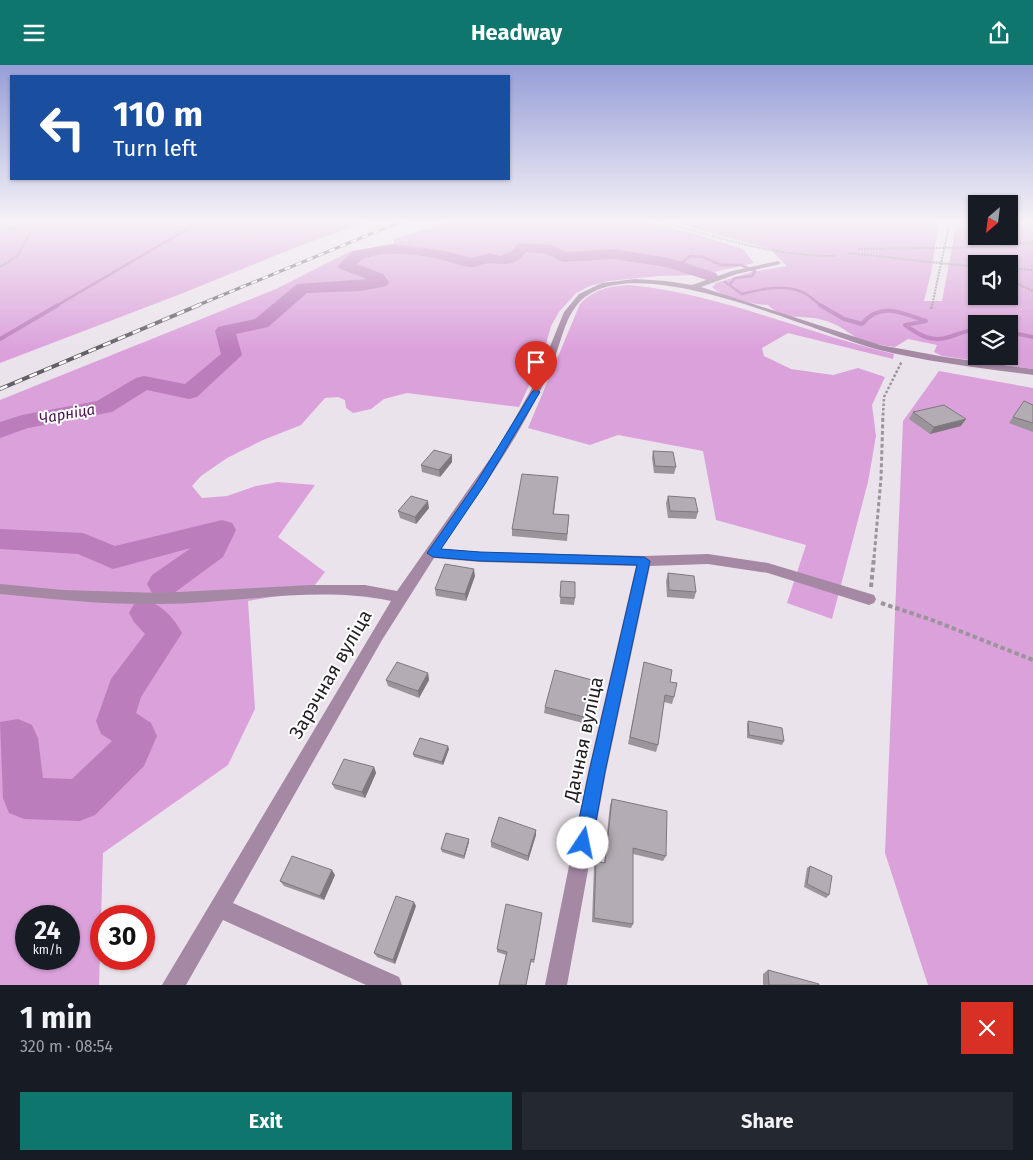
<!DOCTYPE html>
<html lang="en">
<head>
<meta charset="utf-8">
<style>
	:root { --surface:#171b24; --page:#242831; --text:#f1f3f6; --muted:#9ea1a6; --accent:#0f766e }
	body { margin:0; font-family:"Fira Sans",sans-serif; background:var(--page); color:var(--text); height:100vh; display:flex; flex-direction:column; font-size:19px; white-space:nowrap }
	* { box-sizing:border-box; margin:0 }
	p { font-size:16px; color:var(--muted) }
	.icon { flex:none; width:28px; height:28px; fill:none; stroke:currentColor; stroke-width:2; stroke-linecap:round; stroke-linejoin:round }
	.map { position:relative; height:920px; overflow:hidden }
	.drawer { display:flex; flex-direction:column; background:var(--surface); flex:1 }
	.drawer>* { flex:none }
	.banner { position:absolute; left:10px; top:10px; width:500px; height:105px; border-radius:0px; box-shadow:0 1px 4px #0004; background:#1a4fa0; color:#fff; overflow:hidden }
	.needle { width:32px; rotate:208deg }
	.fabs { position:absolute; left:968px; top:130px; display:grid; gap:10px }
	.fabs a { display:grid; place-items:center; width:50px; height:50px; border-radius:0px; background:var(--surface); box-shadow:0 1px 4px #0004; font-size:25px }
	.speed { position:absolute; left:15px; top:840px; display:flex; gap:10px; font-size:25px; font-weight:700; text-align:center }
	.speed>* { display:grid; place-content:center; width:65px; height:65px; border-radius:50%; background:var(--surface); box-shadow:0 1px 4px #0004; line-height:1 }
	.speed small { font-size:12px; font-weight:400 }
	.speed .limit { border:8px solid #d22; background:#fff; color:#111 }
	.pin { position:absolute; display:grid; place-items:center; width:42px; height:42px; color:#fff; margin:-51px -21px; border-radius:50% 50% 50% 0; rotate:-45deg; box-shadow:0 0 5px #0007 }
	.pin .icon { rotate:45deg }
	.me { position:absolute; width:55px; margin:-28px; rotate:11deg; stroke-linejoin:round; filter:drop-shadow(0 0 4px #0008) }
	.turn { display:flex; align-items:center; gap:18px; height:105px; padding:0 20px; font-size:22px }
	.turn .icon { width:65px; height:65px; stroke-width:2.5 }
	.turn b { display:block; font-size:35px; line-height:42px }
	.round { display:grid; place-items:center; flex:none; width:52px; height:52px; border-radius:0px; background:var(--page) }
	.headline { display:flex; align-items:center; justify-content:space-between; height:85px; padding:0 20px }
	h1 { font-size:30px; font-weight:700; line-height:38px }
	.button { display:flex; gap:10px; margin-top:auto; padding:10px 20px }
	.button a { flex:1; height:58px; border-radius:0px; background:var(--accent); color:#fff; font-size:20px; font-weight:700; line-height:58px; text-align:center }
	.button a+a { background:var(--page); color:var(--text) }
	header { display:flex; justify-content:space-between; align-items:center; height:65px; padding:0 20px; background:var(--accent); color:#fff; font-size:22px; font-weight:700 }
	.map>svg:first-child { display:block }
	.green { fill:#dba1db; fill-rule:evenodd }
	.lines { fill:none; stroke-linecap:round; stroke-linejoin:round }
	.stream-far1 { stroke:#bc7dbd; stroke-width:2.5 }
	.stream { stroke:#bc7dbd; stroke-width:4 }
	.river { fill:#bc7dbd; fill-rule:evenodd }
	.path-far3 { stroke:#9b959b; stroke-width:2; stroke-dasharray:2 1; stroke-linecap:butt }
	.path-far2 { stroke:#9b959b; stroke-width:2.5; stroke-dasharray:2.5 2; stroke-linecap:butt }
	.path-far1 { stroke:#9b959b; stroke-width:3; stroke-dasharray:4 2.5; stroke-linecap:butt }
	.path { stroke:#9b959b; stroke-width:4; stroke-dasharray:4.5 3; stroke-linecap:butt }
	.minor { fill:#a488a4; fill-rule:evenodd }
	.rail-far1-casing { stroke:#645f64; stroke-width:3 }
	.rail-casing { stroke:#645f64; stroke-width:4 }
	.rail-far1 { stroke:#fff; stroke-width:2; stroke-dasharray:6; stroke-linecap:butt }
	.rail { stroke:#fff; stroke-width:2.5; stroke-dasharray:8; stroke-linecap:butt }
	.wall { fill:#9b949b }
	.shaded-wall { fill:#7e787e }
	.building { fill:#b4acb4; stroke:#7e787e }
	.route { fill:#1a73e8; stroke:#114b97 }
	.labels { text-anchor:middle; stroke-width:4; stroke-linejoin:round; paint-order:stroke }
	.far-water-label { font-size:15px; font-style:italic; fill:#470d4a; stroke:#fff }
	.near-street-label { font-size:19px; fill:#201d20; stroke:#fff }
</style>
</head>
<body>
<header><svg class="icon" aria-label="menu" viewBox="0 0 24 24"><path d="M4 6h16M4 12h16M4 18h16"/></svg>Headway<svg class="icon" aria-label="share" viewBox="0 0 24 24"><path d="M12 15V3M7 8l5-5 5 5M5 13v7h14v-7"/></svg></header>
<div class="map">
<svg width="1033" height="920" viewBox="0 0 1033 920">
	<rect width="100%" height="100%" fill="#ebe3eb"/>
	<path class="green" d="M0 156H369L299 181 178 230 0 298Z
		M452 156H640L696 169 743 184 754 198 701 210 659 211 609 216 590 221 576 228 559 247 551 261 543 290 519 342 407 328 384 334 371 344 353 348 346 343 345 335 338 332 325 333 301 360 263 375 227 393 201 411 192 421 202 433 227 431 256 421 278 417 315 420 278 472 325 507 311 525 248 536 255 644 228 700 103 788 99 920H0V335L276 224 351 186 394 179V174ZM26 851H69V894H26Z
		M668 156H939L931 208 924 236H942L957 156H976V171H1009V156H1033V304L942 291 934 287 937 280 908 274 895 282C883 280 867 279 857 273 844 265 838 259 823 255 802 249 785 257 768 240 755 240 721 232 712 222L716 218 752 207 787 201 770 184ZM976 199H1009V231H976ZM976 259H1009V291H976Z
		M630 220C721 229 805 268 894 289L893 294 788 268 762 283 764 291 791 304 833 310 858 303 885 312 872 340 876 371 868 417 832 554 787 538 806 480 716 455 703 386 618 370 590 380 528 363 580 239C595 224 609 221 630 220Z
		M939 306 1033 323V920H928L885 788 903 356Z"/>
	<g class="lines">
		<path class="stream-far1" d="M669 198 683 197 690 191 703 192 721 200H741L755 206 752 211 735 213 730 219
			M725 217 742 229C761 224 787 218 806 229 811 232 816 237 822 241
			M56 241 201 156"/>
		<path class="stream" d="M820 240 844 254 862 259C880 236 903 248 926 256L905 260C919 270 932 278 949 272 959 269 966 265 976 265
			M1009 267 1033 272
			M0 274 58 240"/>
		<path class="river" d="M522 178 551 180 566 187 613 184 669 193 716 208 718 211 716 214 710 216 666 202 613 194 563 197 547 189 526 187C517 200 506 200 492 198 484 197 477 203 469 202 462 201 454 198 447 196 424 190 373 182 357 199L383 209 389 217 387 221 360 226 307 228 268 262 236 269 242 290 197 332 189 334 147 325 112 347 28 363 0 373V357L22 350 97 336 136 313 144 311 185 319 221 289 215 266 218 262 255 254 297 219 368 214 340 204 338 201 353 186 393 179 446 186 471 193 490 188 500 191 512 186 517 179Z
			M222 455 232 458 236 465 223 492 174 528 163 531 152 528 147 519 152 510 191 483 113 504 78 489 0 484V464L83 468 115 481Z
			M146 535C162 540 174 553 182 568L141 632 136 648 151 658 157 671 144 701 95 750 80 756 24 754 9 748 3 733 0 657 18 654 32 660 38 673 43 713 72 714 112 676 101 669 96 656 111 614 145 569 134 557 129 548 134 539Z"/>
		<path class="path-far3" d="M660 156C720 173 772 191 835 191
			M0 166 37 156
			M858 184 998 182 1033 177
			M849 188 976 202
			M0 202 17 191 31 167 43 156
			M1009 203 1033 205
			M1009 215 1033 226
			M932 241 950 156"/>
		<path class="path-far2" d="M931 244 932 240
			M883 350 884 332 902 296"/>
		<path class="path-far1" d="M874 493 881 413 883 349"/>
		<path class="path" d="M871 522 874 492
			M881 538 932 555 1033 595"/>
		<path class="minor" d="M778 196 780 197V199L737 209 701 222 880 280 945 292 1033 304V310C980 303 927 297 876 284 812 267 627 178 577 240 566 253 562 272 556 289 551 303 545 317 538 330 511 385 475 434 440 484L480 487 644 491 708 489 768 498 874 530 876 534 874 538 869 540 768 508 708 499 650 501 606 707 567 920H545L588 707 636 501 480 497 434 493 382 575 233 838 399 912 402 920H366L223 855 186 920H162L391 536C315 520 236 539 159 539 106 540 53 534 0 529V519L63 525 160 528 311 520H365L397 526 501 378 536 316 564 247 579 229 602 218 635 214 666 216 692 220 732 206Z"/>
		<defs>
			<path id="rail-far1" d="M196 241 402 156"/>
			<path id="rail" d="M0 324 199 240"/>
		</defs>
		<use href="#rail-far1" class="rail-far1-casing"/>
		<use href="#rail" class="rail-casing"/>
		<use href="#rail-far1" class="rail-far1"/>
		<use href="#rail" class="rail"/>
	</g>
	<path class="wall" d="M1024 336 1033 340V367L1009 358Z
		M913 347 961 361 930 369 909 354Z
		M653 386 676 402 674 409 654 408 652 393Z
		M452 390V397L440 412 422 407 421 400Z
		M557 419 554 449 569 450 567 476 512 471V464Z
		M668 431 698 447 696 454 668 453 666 438Z
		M429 443 416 459 400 453 398 446Z
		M668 508 696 527 694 534 667 532 666 516Z
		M475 511 466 536 436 531 435 524Z
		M561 516 575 533 574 540 560 539Z
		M644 597 670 617 674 632 672 639 664 637 658 680 656 687 628 679Z
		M428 608 429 615 419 633 388 621 386 615Z
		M591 621 583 658 544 648 545 642Z
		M748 656 784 676 782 680 747 673V659Z
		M449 684 443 700 414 692 413 689Z
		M374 702 376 708 365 733 335 724 332 719Z
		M612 734 666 791 663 796 633 789V859L631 863 592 857 594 801 596 796 604 798 610 740Z
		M536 765V770L528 796 491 782V777Z
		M469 774V777L464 794 442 787 441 784Z
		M810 801 829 830 826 833 804 822 807 803Z
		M335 810 324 835 284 821 280 816Z
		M416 841 395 899 377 892 374 888Z
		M542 848 534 898 531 897 526 920H499L506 890 497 887V884Z
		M768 905 819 920H763V909Z"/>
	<path class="shaded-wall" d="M966 354 961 361 930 369 934 362Z
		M452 390V397L440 412 439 405Z
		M428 436 429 443 416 459 415 452Z
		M474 504 475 511 466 536 465 529Z
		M428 608 429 615 419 633 418 626Z
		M448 681 449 684 443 700 442 697Z
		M374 702 376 708 365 733 362 727Z
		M536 765V770L528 796V791Z
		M469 774V777L464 794V791Z
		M332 805 335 810 324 835 320 831Z
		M414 837 416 841 395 899 393 895Z"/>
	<path class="building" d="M1024 336 1033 340V358L1013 352Z
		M944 340 966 354 934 362 913 347Z
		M434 385 452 390 439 405 421 400Z
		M653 386 673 387 676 402 655 401Z
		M522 409 558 412 553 449 569 450 567 469 512 464Z
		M411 431 428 436 415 452 398 446Z
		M668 431 695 433 698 447 670 446Z
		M445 499 474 504 465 529 435 524Z
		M668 508 694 511 696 527 669 525Z
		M561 516 575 517V533L560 532Z
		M397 597 428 608 418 626 386 615Z
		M644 597 672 605 670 617 677 618 674 632 665 630 658 680 630 672Z
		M555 605 592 615 584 652 545 642Z
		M748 656 782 663 784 676 749 670Z
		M420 673 448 681 442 697 413 689Z
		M344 694 374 702 362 727 332 719Z
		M612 734 667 746 666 791 633 783V859L594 853 596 796 605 798Z
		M499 752 536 765 528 791 491 777Z
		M446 768 469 774 464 791 441 784Z
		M292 791 332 805 320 831 280 816Z
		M810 801 832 811 829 830 807 819Z
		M396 831 414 837 393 895 374 888Z
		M506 839 542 848 534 895 531 894 526 920H499L507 887 497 884Z
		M768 905 819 919V920H769Z"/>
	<linearGradient id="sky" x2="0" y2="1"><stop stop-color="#969ed7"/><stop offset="0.55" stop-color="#f6f2f6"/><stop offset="1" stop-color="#f6f2f6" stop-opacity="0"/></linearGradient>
	<rect width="1033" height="285" fill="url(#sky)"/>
	<path class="route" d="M536 324 540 327 485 419 441 484 480 487 644 492 650 496 605 707 592 778 589 784 583 786 577 784 574 778 589 707 637 500 480 496 433 492 427 488 476 418 532 327Z"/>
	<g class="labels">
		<g class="far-water-label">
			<text transform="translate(67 349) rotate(-10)" y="5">Чарніца</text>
		</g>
		<g class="near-street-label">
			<text transform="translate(330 609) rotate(-60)" y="7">Зарэчная вуліца</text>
			<text transform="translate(583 674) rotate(-78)" y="7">Дачная вуліца</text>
		</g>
	</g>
</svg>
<div class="fabs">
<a><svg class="needle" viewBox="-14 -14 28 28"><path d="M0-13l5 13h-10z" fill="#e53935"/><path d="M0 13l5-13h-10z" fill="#9ea1a6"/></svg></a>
<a><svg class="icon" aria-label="sound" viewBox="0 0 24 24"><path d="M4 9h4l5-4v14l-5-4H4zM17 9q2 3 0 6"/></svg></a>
<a><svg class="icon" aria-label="layers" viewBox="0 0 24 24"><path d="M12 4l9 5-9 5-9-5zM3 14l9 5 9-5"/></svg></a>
</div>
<div class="speed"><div>24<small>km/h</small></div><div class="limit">30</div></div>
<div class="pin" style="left:536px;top:327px;background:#d93025"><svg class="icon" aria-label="arrive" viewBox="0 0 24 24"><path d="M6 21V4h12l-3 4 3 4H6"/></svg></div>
<svg class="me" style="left:583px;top:778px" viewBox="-20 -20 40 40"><circle r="19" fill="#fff"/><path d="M0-13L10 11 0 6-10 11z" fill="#1a73e8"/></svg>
<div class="banner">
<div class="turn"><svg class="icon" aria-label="left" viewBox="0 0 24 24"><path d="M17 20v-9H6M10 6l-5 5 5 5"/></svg><div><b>110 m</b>Turn left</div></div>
</div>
</div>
<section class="drawer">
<div class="headline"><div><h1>1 min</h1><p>320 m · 08:54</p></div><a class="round" style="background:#d93025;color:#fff"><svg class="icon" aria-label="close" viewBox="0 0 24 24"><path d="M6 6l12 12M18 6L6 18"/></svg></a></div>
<div class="button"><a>Exit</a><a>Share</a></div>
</section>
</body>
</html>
